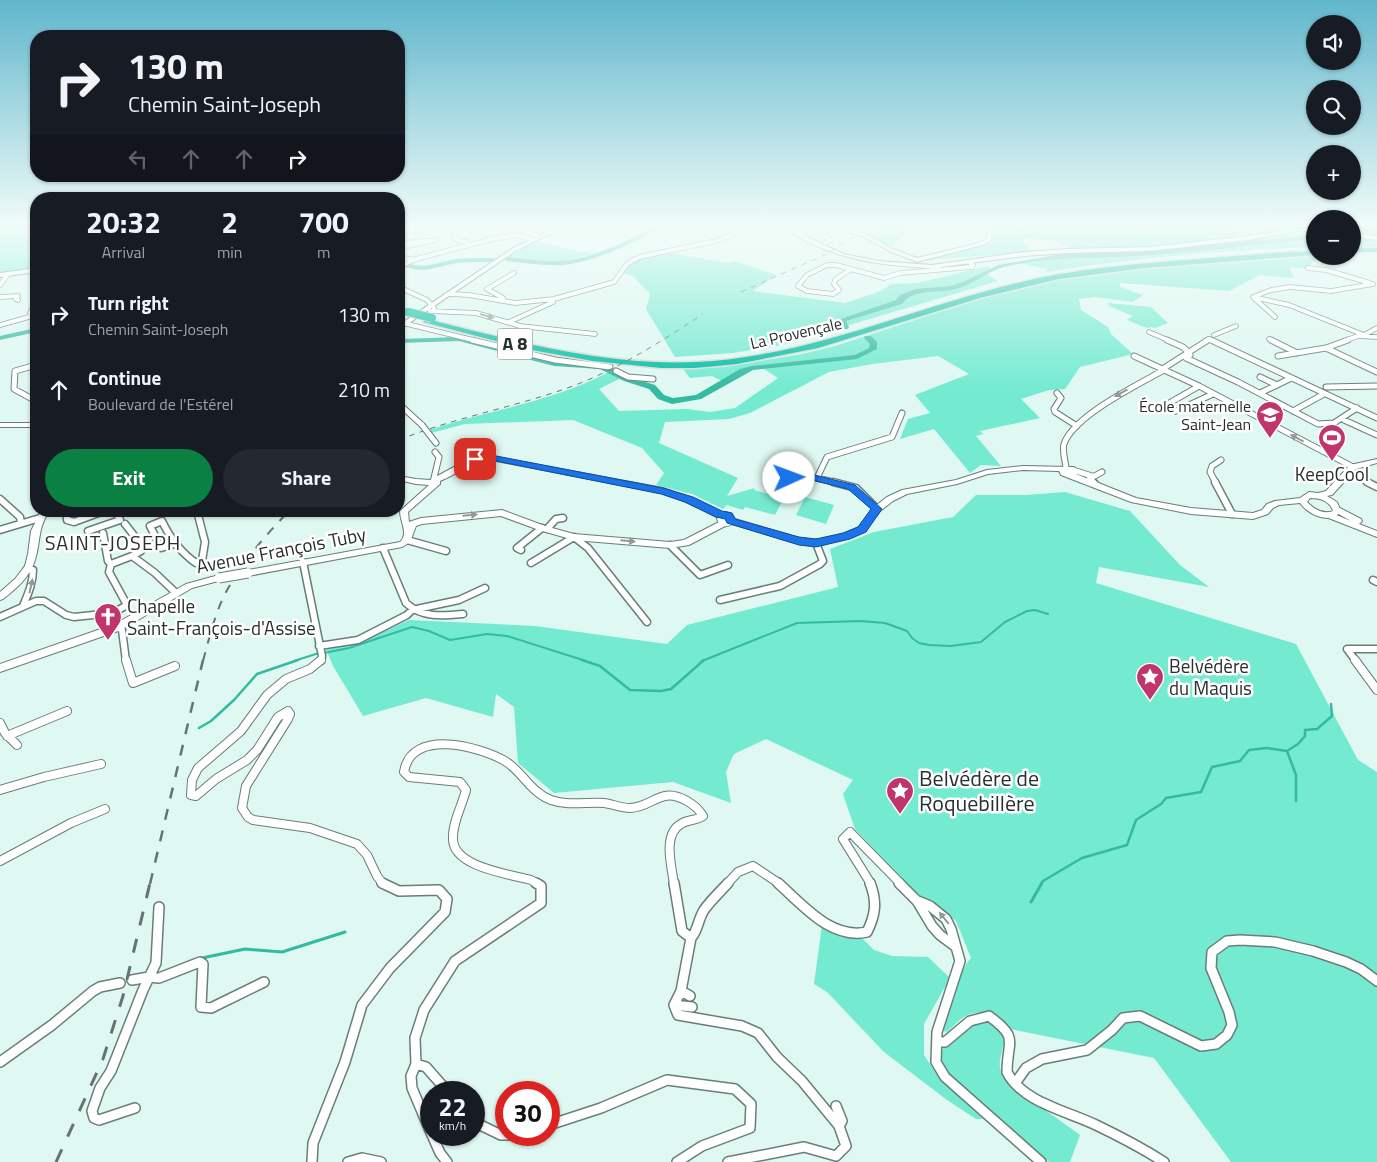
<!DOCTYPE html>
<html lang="en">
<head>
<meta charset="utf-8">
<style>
	:root { --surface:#171b24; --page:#242831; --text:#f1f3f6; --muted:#9ea1a6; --accent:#0b8043 }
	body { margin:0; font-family:"Titillium Web",sans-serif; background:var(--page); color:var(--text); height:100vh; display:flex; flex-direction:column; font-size:19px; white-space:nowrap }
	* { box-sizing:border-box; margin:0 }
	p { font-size:16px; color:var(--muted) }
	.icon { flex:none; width:28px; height:28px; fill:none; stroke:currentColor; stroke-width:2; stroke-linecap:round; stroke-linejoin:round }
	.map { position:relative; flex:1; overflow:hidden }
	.side { position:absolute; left:30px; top:192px; width:375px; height:325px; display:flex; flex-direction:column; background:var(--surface); border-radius:20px; box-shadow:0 1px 4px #0004 }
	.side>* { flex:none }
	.banner { position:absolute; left:30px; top:30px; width:375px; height:152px; border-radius:20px; box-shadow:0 1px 4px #0004; background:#171b24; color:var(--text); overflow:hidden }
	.controls { position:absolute; left:1306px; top:15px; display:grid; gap:10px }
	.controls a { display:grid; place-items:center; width:55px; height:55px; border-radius:50%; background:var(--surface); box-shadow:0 1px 4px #0004; font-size:25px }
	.speed { position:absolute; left:420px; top:1081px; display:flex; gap:10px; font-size:25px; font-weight:700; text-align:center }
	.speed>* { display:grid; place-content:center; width:65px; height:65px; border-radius:50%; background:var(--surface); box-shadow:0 1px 4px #0004; line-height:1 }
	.speed small { font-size:12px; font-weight:400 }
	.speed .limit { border:8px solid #d22; background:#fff; color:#111 }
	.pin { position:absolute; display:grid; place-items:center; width:42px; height:42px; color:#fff; margin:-21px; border-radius:10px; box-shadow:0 2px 8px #0006 }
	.me { position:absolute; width:55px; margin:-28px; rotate:88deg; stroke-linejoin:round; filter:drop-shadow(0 0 4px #0008) }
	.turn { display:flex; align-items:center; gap:18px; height:105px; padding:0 15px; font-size:22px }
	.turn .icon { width:65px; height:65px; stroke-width:2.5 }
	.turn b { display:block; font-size:35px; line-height:42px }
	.lanes { display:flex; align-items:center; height:48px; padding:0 15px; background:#0003; justify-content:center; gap:25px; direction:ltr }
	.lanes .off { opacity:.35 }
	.eta { display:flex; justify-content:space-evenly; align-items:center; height:85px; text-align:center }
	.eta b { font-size:30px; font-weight:700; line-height:35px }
	.cta { display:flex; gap:10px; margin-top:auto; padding:10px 15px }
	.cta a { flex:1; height:58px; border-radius:30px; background:var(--accent); color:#fff; font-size:20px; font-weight:700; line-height:58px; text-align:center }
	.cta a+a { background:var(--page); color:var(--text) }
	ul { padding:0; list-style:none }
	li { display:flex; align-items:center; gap:15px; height:75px; padding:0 15px }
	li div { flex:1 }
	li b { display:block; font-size:19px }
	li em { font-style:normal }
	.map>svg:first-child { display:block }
	.green { fill:#74ead1 }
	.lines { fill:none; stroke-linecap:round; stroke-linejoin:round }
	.stream-far2 { stroke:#35baa2; stroke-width:2 }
	.stream-far1 { stroke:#35baa2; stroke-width:2.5 }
	.stream { stroke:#35baa2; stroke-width:3 }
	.canal { stroke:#35baa2; stroke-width:4 }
	.river { fill:#35baa2; fill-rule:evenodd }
	.minor-far4-casing { stroke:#687e79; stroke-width:5.5 }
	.minor-far3-casing { stroke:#687e79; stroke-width:7 }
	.minor-far2-casing { stroke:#687e79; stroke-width:9 }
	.minor-far1-casing { stroke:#687e79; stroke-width:10 }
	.minor-casing { stroke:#687e79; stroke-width:12 }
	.tertiary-casing { stroke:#687e79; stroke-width:2 }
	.secondary-casing { stroke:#687e79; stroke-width:2 }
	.motorway-casing { stroke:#d8dad9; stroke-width:3 }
	.minor-far4 { stroke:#fff; stroke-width:4 }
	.minor-far3 { stroke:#fff; stroke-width:5 }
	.minor-far2 { stroke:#fff; stroke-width:6 }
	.minor-far1 { stroke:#fff; stroke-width:8 }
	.minor { stroke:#fff; stroke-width:9 }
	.tertiary { fill:#fff; fill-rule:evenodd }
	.secondary { fill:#fff; fill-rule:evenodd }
	.motorway { fill:#05bda2; fill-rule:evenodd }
	.rail-far3 { stroke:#667471; stroke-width:1; stroke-dasharray:5.5 5.5; stroke-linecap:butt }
	.rail-far2 { stroke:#667471; stroke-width:2; stroke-dasharray:9 9; stroke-linecap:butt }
	.rail-far1 { stroke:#667471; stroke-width:2.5; stroke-dasharray:11 11; stroke-linecap:butt }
	.rail { stroke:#667471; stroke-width:3; stroke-dasharray:14 14; stroke-linecap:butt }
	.minor-bridge-casing { stroke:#687e79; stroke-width:7; stroke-linecap:butt }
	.tertiary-bridge-casing { stroke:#687e79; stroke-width:11; stroke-linecap:butt }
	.motorway-bridge-casing { stroke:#d8dad9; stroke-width:10; stroke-linecap:butt }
	.minor-bridge { stroke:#fff; stroke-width:5 }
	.tertiary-bridge { stroke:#fff; stroke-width:9 }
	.motorway-bridge { stroke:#05bda2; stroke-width:8 }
	.oneway { fill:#939896 }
	.route { fill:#1a73e8; stroke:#114b97 }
	.labels { text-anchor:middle; stroke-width:5; stroke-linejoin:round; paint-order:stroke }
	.far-street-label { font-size:16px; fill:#27302e; stroke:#fff }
	.far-poi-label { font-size:16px; fill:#27302e; stroke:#fff; text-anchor:end }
	.shield { fill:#fff; stroke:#686e6d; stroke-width:1 }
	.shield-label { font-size:18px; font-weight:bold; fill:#27302e }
	.poi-label { font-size:19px; fill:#27302e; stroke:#fff; text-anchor:start }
	.street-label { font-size:19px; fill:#27302e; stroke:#fff }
	.neighbourhood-label { font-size:20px; letter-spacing:1px; fill:#27302e; stroke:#fff }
	.near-poi-label { font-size:22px; fill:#27302e; stroke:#fff; text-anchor:start }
</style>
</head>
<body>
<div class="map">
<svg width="1377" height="1162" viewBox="0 0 1377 1162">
	<rect width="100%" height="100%" fill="#dff8f1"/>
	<path class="green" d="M0 227H36V268L0 274Z
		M875 227H945L941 231 914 227 891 247 867 234Z
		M996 227H1234L1243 230 1284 227H1315V247C1225 250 1134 258 1045 272L1048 269 1017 263 1067 256 1144 255 1237 245 1242 231 1233 237 1142 247 1069 248 1056 241 1024 238 1023 242 1033 252 927 260 985 245 993 236V229Z
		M1353 227H1377V248H1353Z
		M535 241C555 245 573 252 593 253L564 262 507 258Z
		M669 253 728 263 735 261 776 275 753 291 845 303 881 291 891 284 917 283 989 266 988 275 998 281 782 345 733 353 675 357 646 309 650 294 633 276 623 273 630 262Z
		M1315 255 1320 256 1306 269 1289 267 1294 278 1260 275 1229 291 1120 283V287L1143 295 1133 302 1094 297 1079 299 1081 310 1108 327 1111 334 1133 354 1080 367 1065 389 1049 390 1021 399 1040 418 980 431 983 434 976 436 1001 466 981 465 970 473 934 429 900 439 908 419 930 413 915 395 969 374 938 356 872 364 829 372 750 413 729 419 665 422 659 443 738 478 727 496 755 488 754 490 784 498 775 515 745 507 743 510 727 505 723 509 692 494 656 485 664 473 642 448 573 420 465 424 431 433 429 430C489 410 552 402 609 372L621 378 599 389 619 411 687 409 710 412 735 408 778 378 761 367 749 369 722 381 712 376 690 378 683 369 725 367 802 354 835 346 995 294 1065 278 1132 269Z
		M1108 303 1151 307 1168 323 1155 328 1151 327 1147 328 1127 320 1133 316 1109 306Z
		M1065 492 1130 511 1180 565 1209 587 1099 567 1096 583 1296 644 1358 760 1377 772V1162H1231L1154 1058 1000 1027 995 1015C969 1009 965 1015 947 1032L943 1031C945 1018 947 1013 953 1001 959 986 959 971 971 958L956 921 912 890 855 829 843 794 853 780 766 739 734 754 726 772 731 803 673 782 554 793 518 763 514 707 496 694 493 717 426 698 363 716 333 666 326 649 359 643 409 620 535 626 667 644 687 625 838 587 830 549 874 532 953 517 976 495H1026Z
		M805 497 834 505 826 524 796 515Z
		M822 925 860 936 874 950 892 956 928 957 950 978 924 1024V1055L940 1079 983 1119H976L947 1100 884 1052 827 992 814 984Z
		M981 1020 990 1021 1005 1037C1002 1059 993 1065 1009 1084L1080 1135 1070 1162H1049L1014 1134 943 1069C942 1066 939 1061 940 1057 940 1044 969 1025 981 1020Z"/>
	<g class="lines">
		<path class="stream-far2" d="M324 653 349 648 412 627 429 631 450 640 487 634 507 636 586 661
			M294 661 319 653
			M702 661 797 623 860 621 885 623 907 631 912 638 919 643 929 645 951 646 981 642 1005 622 1027 611 1035 610 1048 614"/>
		<path class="stream-far1" d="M582 660 600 666 630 690 661 691 671 689 704 660
			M199 728 211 721 234 700 257 674 298 660
			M1287 751 1296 775V801
			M1041 884 1043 881 1082 858 1127 845 1136 820 1161 804 1166 798 1201 792 1212 767 1240 761 1249 750 1267 748 1287 751 1298 744 1305 736V730L1317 729 1332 716 1331 704"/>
		<path class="stream" d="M1031 902 1042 883
			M202 958 245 949 282 952 345 932"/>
		<path class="canal" d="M507 259C525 261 544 264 562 263 591 261 632 242 657 227
			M399 261C420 274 434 265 456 261 468 260 480 260 492 260"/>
		<path class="river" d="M1352 227 1377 229V233L1352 230Z
			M1315 235V239C1256 245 1196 252 1136 256 1092 259 1047 256 1004 267 985 272 971 287 951 290 935 293 913 289 902 304L846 321 849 327 848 329H842L838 320 896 300 900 295 915 289 951 286 963 282 998 265 1062 254 1136 252Z
			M36 328V332L0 340V336Z
			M865 336H871L877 342V349L857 359 753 370 701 399 672 404 658 399 649 389 624 381 600 369 554 366 459 341 399 343V339L459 337 554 362 602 365 630 377 655 385 664 395 673 398 696 395 740 369 752 366 855 355 869 348 870 344 864 338Z"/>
		<defs>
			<path id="minor-far4" d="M527 232 538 236
				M453 236 459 241 467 242 468 245 465 246
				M524 236 529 229 536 227
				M825 243 830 240 823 235 830 227
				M399 245 408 246 435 240 405 243 402 241 404 235
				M399 258 412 259
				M827 265H836L851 269 835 280 834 284 839 290 833 294 807 291 798 286 807 275Z
				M399 267 416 259 492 239 517 235 532 239
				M1308 268 1326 270 1370 283
				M851 269 884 278 900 273 972 267 973 265 969 262
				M0 285 8 274
				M399 287 427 300 434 308
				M451 294 469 295 515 303 554 299 614 282 627 264 639 257 716 241 732 235 744 227
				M0 297 18 296 16 299 18 300
				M1253 297 1289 305 1364 335 1377 328
				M1253 297 1271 290 1290 287 1331 291 1373 284
				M1254 298 1275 317
				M500 300 503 298 487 289 514 273
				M430 311 476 313 520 326 595 334
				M31 316 30 313 36 301
				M399 322 477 341
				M509 322 553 302
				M0 325 36 315
				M1149 332 1170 341
				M1214 335 1236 326
				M1269 339 1273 341
				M1206 341 1209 339 1213 341
				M1344 341 1358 336 1377 337"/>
			<path id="minor-far3" d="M472 340 555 360 610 367
				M1167 340 1183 347 1188 352
				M1211 340 1377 418
				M1271 340 1297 353
				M1326 348 1377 372
				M1190 355 1186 358 1238 382 1318 424 1334 423 1357 408
				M1134 356 1199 386 1353 467
				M1278 356 1326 348 1348 340
				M36 365 15 371 14 389 36 401
				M616 371 628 377 653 379
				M1260 377 1277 385 1291 378
				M1326 387 1377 386
				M1057 393 1061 398 1054 409 1055 412 1077 426
				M1260 393 1277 385
				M399 404 422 425
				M1166 405 1199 386
				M1176 411 1213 394
				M1293 411 1324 394
				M1344 420 1377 435
				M429 434 436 443
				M790 460 772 466 769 473 782 478 798 474 817 478
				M1066 467C1065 460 1062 450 1064 444 1073 416 1139 384 1164 370V368L1208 340
				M1073 470 1092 476
				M1347 472 1370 483
				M433 482 439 457 435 452
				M838 483 817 478 827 457 892 437 902 413
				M1094 483 1089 479 1102 472
				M1216 483 1210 472 1212 466 1221 460"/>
			<path id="minor-far2" d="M833 482 856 488 877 509
				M1093 482 1095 484
				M1215 482 1232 514
				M1367 482 1377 487
				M0 499 20 517 21 523
				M67 511V520L74 522 104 511
				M125 524 143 547 141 551 132 556
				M547 529 556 519 563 518
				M0 530 40 518
				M88 531 120 520 116 511
				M103 533 108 561 111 564
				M407 540 446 551
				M174 544 161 548 150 526 162 521C170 538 180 552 196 563L202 561 205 542 197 511
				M670 545 700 575 728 565
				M383 548 406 603C422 618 442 616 463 614
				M521 550 517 548 542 528
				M303 562 322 656 321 661
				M531 563 574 537 588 548 647 622
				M1373 580 1377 582
				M720 600 780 586 820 564 823 561 816 543
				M23 606C28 594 33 583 33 570L27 569
				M0 617 36 601H44L66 615 74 617 113 613 127 605 109 572 111 564 132 556 155 573 176 593
				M118 627 122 630 126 661
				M319 646 358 640 407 615 412 610 459 600 485 588
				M1356 661 1347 649H1377"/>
			<path id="minor-far1" d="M126 660 133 683 175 666
				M321 660 310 669 286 679 267 695 241 731 198 768 192 780 191 795 196 796 216 779 247 760 257 750 278 717 288 711 290 714 288 719 246 786 242 808 248 817 253 820 310 828 357 844 367 855 377 876 383 884
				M1355 660 1377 690
				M0 723 5 733 17 745
				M7 736 67 711
				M0 790 44 777 101 764
				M0 861 71 823 105 809
				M538 884 531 880C509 874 453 867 453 839 452 823 462 806 466 790L460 782 409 777 404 772C411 728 479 746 505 761 522 771 531 793 551 800 568 806 586 802 604 803 612 804 621 808 630 808 654 807 660 786 687 801 694 805 699 809 703 816 696 821 688 819 681 824 662 834 672 868 674 884
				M727 884 738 872 753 866 780 884
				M871 884 843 839 850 832 901 884"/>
			<path id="minor" d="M674 883 682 931 691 938
				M778 883C803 905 831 940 867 932 876 914 877 901 870 883
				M899 883 917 901 932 926 940 935 956 947
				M918 901 930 906 946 919 951 929 960 961 937 1032 936 1062 945 1077 1041 1162
				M691 938C698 931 698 919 704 910 711 900 720 892 728 883
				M691 938 681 991 674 1005 678 1015 742 1026 758 1033 777 1057 802 1081 839 1126 846 1146 836 1156 804 1147 728 1162
				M132 980 149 977 159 978 200 962 203 964 201 1007 211 1008 264 982
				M681 991 690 996
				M674 1005 692 1007
				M937 1042H945L970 1021 989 1016C1020 1039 1007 1040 1007 1072 1022 1102 1067 1111 1096 1125 1119 1136 1142 1148 1164 1162
				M0 1062 52 1025 93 991 100 987 120 983
				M416 1064 415 1038 424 1010 455 961 541 903V886L536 883
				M1016 1082 1026 1068 1042 1059 1087 1050 1112 1030 1123 1018 1140 1016 1201 1046 1216 1044 1227 1035 1232 1025 1229 1012 1211 968 1212 952 1227 941 1240 940 1275 942 1313 951 1346 962 1361 969 1377 981
				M836 1106 842 1121 839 1126
				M135 1108 99 1120 94 1118 92 1111 100 1088 111 1071 143 990 156 963 159 907
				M474 1122 501 1135H518
				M549 1125 601 1108 667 1080 735 1089 751 1104 750 1128 702 1146 677 1162
				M431 1133 412 1088 411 1076 416 1064 426 1067 448 1092
				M432 1135 440 1153 447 1162
				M312 1162 313 1143 345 1062 362 1005 390 968 445 912 447 899 439 890 399 891 382 883
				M348 1162 362 1158 381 1162"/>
			<path id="tertiary" d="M785 227H790L809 238 844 254 878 261 932 265 1024 252 1068 249 1150 247 1248 236 1298 229H1315V231H1298L1248 240 1150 251 1068 253 1024 256 941 267 939 269C894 266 851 263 810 243 802 239 791 233 785 227Z
				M831 227H837L866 234 893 249 917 258 982 242 986 238 990 227H994L991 239 986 244 917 262 889 251 862 236 831 228Z
				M1352 234 1377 236V240L1352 237Z
				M36 268V272L0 277V273Z
				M482 456H491L663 488 692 498 725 514 726 516 722 519 719 518 686 502 662 493 491 460C471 461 458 474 440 481V484L408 512 409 522 421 518 502 510 545 526 574 534 670 542 684 540 721 521H727L728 523 727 525 689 545 670 548 574 540 539 530 501 516 422 524 416 526 410 542 402 547 248 576 244 573 248 570 400 542C409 534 400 522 400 511L429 485 416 484 399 480V476L416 479 430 480 465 461Z
				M1338 507 1361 519 1362 521 1359 524 1377 531V537L1326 517 1325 515 1326 513 1329 512 1351 521 1335 512 1334 510Z
				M41 511H49C37 530 41 541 35 560 30 577 16 589 3 599L0 600V592L15 579 25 566 28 554 31 531Z
				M219 575 223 578 222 580 192 588 121 630 0 672V664L115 624 186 584Z"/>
			<path id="secondary" d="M558 227H563L517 250 399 330V325L513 248Z
				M0 423H36V427H0Z
				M1377 459V463L1356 469 1332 495 1327 496 1337 502 1341 512C1328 524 1309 515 1300 503L1279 505 1273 508 1268 514 1253 519 1191 514 1131 502 1061 475 1059 471 1023 470 988 474 957 484 907 494 893 501 880 511 865 531 849 538 816 546 799 544 732 524C726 528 720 527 717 519L720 513 726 512 732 514 735 519 799 538 816 540 844 534 859 527 874 507 887 497 902 490 956 480 987 470 1023 466 1071 467H1074L1077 473 1076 474 1136 498 1191 508 1253 513 1262 510 1267 504 1275 501 1300 498 1309 492 1318 493 1326 491 1350 465ZM1310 498C1320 498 1330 501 1333 511 1323 515 1314 509 1307 502Z"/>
			<path id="motorway" d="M1352 248H1377V252H1352Z
				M1315 251V255L1145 268 1059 279 980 298 818 348 737 364 695 368H661L593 361 526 349 423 322 427 319C514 341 605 366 696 362 808 357 909 309 1017 283 1076 268 1137 264 1197 259 1236 256 1276 252 1315 251Z
				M399 308 411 310 412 312 408 315 399 312Z"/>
		</defs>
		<use href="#minor-far4" class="minor-far4-casing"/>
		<use href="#minor-far3" class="minor-far3-casing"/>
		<use href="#minor-far2" class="minor-far2-casing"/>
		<use href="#minor-far1" class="minor-far1-casing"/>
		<use href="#minor" class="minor-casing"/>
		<use href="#tertiary" class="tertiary-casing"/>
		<use href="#secondary" class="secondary-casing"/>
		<use href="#motorway" class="motorway-casing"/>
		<use href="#minor-far4" class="minor-far4"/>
		<use href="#minor-far3" class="minor-far3"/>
		<use href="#minor-far2" class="minor-far2"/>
		<use href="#minor-far1" class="minor-far1"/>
		<use href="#minor" class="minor"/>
		<use href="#tertiary" class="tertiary"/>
		<use href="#secondary" class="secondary"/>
		<use href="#motorway" class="motorway"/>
		<path class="rail-far3" d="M741 292 827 254 869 227
			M399 440C456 417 516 407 573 386 620 368 662 341 703 314"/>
		<path class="rail-far2" d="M203 661C209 639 214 617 224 596 240 564 264 537 289 511"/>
		<path class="rail-far1" d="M150 884 203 660"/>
		<path class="rail" d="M56 1162 103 1059 123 996 150 883"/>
		<defs>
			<path id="minor-bridge" d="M422 425 429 434"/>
			<path id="tertiary-bridge" d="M219 578 248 573"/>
			<path id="motorway-bridge" d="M408 312 432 318"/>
		</defs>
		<use href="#minor-bridge" class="minor-bridge-casing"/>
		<use href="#tertiary-bridge" class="tertiary-bridge-casing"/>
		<use href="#motorway-bridge" class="motorway-bridge-casing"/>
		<use href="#minor-bridge" class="minor-bridge"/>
		<use href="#tertiary-bridge" class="tertiary-bridge"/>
		<use href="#motorway-bridge" class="motorway-bridge"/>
	</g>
	<defs><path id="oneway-solid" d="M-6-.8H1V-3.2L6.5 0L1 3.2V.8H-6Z" transform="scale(1.25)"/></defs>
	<g class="oneway">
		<use href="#oneway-solid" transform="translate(487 316) rotate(16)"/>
		<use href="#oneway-solid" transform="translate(1121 393) rotate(151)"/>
		<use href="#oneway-solid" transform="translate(1297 438) rotate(-152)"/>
		<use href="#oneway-solid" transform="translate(470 515) rotate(-5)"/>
		<use href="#oneway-solid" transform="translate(628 541) rotate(5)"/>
		<use href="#oneway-solid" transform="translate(31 586) rotate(-77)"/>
		<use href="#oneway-solid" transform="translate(944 918) rotate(-129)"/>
	</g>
	<linearGradient id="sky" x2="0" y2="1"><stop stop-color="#60b6cc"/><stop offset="0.58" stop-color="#f1fcf9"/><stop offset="1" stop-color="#f1fcf9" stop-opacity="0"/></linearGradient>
	<rect width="1377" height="389" fill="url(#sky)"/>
	<path class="route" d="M491 455 663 488 693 497 722 511 732 513 735 519 799 537 816 539 843 533 858 527 871 509 848 489 799 477 789 481 786 480V476L798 471 855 485 882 509 866 532 850 539 816 547 799 545 727 523 725 519 716 517 685 502 661 494 491 460 475 462 470 459 475 456Z"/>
	<defs>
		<symbol id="school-pin" viewBox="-11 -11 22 30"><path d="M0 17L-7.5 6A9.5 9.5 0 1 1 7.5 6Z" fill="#c0356b" stroke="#fff"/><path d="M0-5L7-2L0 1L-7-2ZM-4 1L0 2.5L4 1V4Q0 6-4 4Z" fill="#fff"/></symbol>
		<symbol id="stadium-pin" viewBox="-11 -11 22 30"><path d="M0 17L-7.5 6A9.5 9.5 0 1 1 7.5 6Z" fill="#c0356b" stroke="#fff"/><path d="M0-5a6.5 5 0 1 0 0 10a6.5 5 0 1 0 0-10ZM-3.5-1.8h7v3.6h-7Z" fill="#fff"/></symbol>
		<symbol id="church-pin" viewBox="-11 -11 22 30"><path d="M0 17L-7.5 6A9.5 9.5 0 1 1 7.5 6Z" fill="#c0356b" stroke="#fff"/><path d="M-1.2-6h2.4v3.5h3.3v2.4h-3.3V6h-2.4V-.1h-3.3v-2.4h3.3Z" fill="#fff"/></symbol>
		<symbol id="sight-pin" viewBox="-11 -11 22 30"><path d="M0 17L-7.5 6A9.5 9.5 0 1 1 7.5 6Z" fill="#c0356b" stroke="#fff"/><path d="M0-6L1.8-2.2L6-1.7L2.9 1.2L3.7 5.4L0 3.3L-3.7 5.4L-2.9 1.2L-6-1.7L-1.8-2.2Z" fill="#fff"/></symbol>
	</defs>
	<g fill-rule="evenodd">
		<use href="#school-pin" x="1254" y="399" width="32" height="43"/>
		<use href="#stadium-pin" x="1316" y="422" width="32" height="43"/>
		<use href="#church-pin" x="92" y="601" width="32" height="43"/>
		<use href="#sight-pin" x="1134" y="661" width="32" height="43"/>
		<use href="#sight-pin" x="884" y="775" width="32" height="43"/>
	</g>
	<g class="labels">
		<g class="far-street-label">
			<text transform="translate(796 333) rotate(-13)" y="6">La Provençale</text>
		</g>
		<g class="far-poi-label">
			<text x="1251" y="412">École maternelle<tspan x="1251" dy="18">Saint-Jean</tspan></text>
		</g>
		<rect class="shield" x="497.5" y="328.5" width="35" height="31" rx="4"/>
		<g class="shield-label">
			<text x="515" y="350">A 8</text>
		</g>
		<g class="poi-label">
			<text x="1332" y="481" text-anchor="middle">KeepCool</text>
			<text x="127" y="613">Chapelle<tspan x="127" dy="22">Saint-François-d'Assise</tspan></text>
			<text x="1169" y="673">Belvédère<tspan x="1169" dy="22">du Maquis</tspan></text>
		</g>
		<g class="street-label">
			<text transform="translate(281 550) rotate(-11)" y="7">Avenue François Tuby</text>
		</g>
		<g class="neighbourhood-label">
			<text x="113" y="550">SAINT-JOSEPH</text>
		</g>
		<g class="near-poi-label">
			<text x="919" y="786">Belvédère de<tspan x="919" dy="25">Roquebillère</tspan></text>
		</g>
	</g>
</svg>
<div class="controls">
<a><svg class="icon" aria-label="sound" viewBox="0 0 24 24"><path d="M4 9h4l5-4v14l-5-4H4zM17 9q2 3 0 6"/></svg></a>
<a><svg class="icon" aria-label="search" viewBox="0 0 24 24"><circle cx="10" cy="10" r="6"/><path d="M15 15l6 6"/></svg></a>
<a>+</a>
<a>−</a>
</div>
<div class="speed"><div>22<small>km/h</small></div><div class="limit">30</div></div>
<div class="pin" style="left:475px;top:459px;background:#d93025"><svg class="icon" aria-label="arrive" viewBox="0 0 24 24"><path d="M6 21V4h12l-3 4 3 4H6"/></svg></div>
<svg class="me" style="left:789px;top:478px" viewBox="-20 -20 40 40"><circle r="19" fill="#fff"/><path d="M0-13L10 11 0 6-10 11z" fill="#1a73e8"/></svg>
<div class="banner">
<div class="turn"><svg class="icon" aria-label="right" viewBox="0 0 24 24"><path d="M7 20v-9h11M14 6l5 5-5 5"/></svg><div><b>130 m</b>Chemin Saint-Joseph</div></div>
<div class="lanes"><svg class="icon off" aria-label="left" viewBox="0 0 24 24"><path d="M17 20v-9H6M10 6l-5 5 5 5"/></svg><svg class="icon off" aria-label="ahead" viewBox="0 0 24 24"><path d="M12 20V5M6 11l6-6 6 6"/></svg><svg class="icon off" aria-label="ahead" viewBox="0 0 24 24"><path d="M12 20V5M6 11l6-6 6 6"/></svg><svg class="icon" aria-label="right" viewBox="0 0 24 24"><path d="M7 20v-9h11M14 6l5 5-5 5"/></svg></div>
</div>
<section class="side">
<div class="eta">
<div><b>20:32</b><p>Arrival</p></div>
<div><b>2</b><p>min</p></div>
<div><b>700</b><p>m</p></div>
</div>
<ul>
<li><svg class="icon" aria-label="right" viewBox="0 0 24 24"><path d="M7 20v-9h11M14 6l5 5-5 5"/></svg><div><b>Turn right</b><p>Chemin Saint-Joseph</p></div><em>130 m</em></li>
<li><svg class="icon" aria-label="ahead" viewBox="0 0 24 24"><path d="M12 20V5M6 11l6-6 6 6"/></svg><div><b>Continue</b><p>Boulevard de l'Estérel</p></div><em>210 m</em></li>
</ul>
<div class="cta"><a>Exit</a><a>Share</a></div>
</section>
</div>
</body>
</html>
